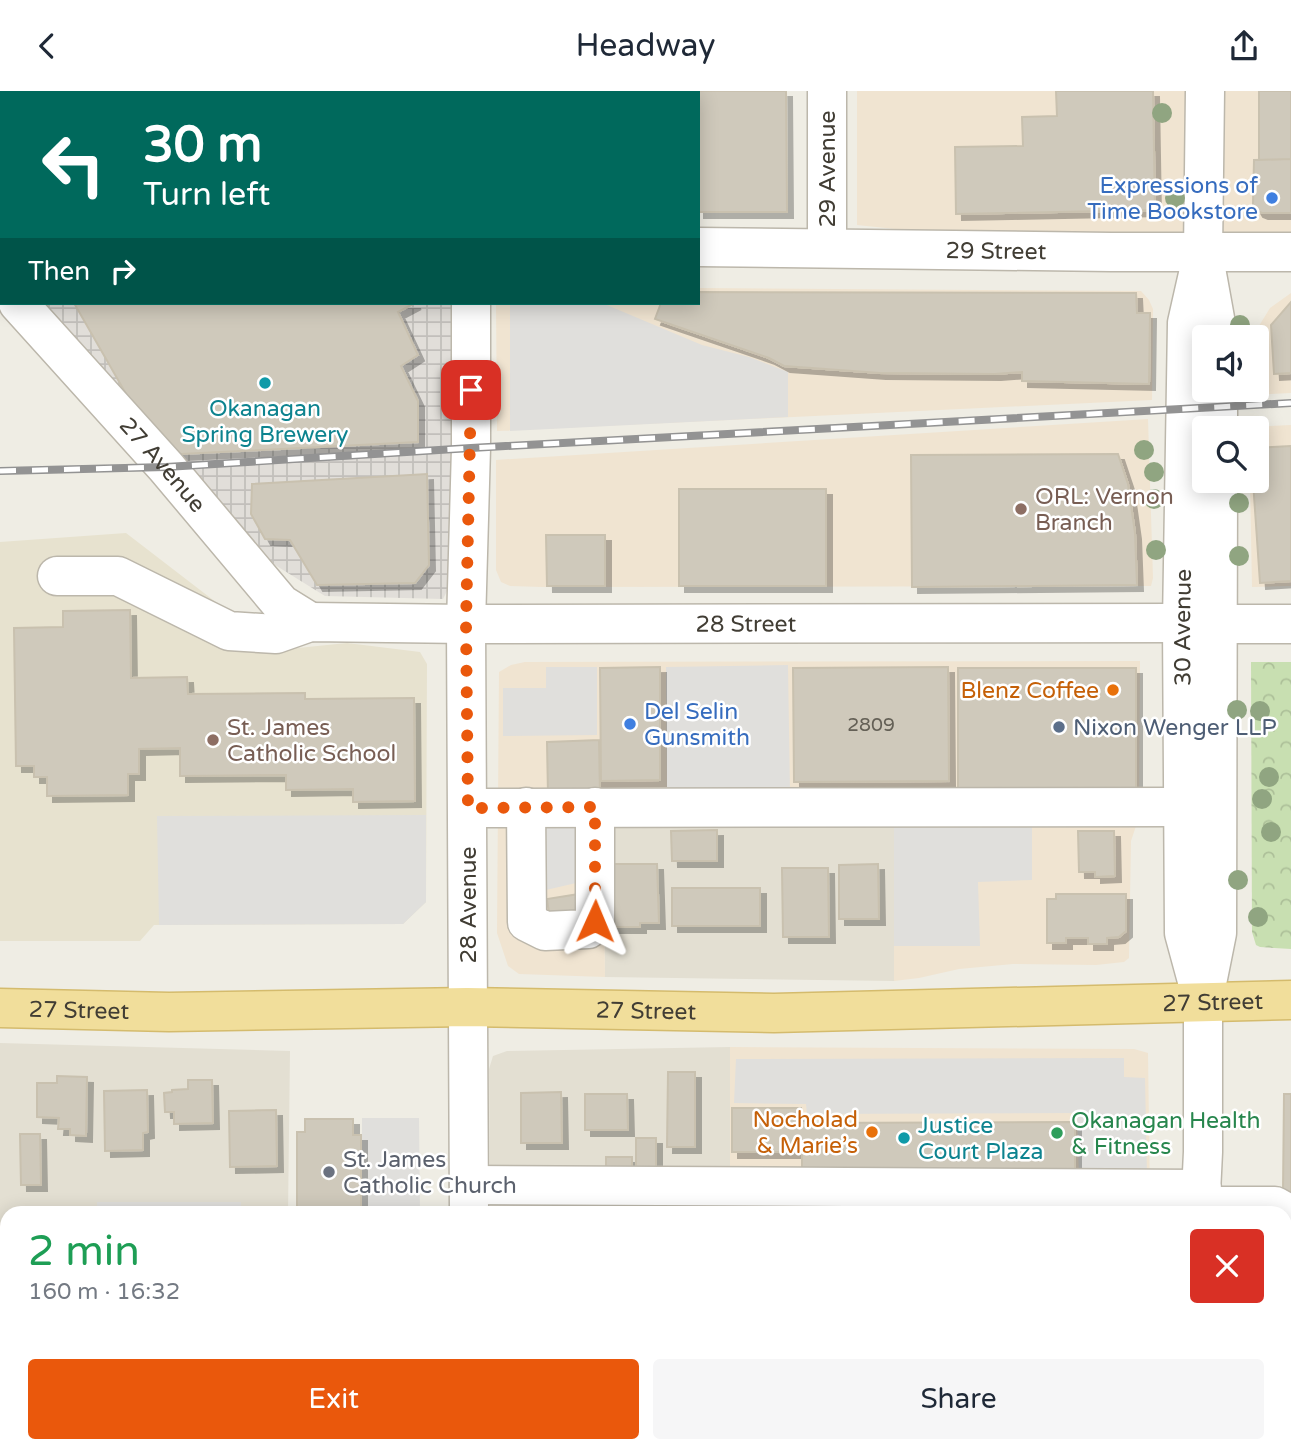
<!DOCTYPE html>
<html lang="en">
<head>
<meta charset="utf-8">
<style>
	:root { --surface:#fff; --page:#f6f6f7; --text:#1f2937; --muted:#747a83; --accent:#ea580c }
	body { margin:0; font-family:"Varela Round",sans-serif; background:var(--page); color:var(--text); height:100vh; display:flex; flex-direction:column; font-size:26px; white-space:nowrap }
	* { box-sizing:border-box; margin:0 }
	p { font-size:23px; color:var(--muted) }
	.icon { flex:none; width:38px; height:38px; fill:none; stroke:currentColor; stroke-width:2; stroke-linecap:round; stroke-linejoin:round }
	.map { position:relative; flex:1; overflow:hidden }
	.panel { position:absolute; left:0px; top:1115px; width:1292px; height:247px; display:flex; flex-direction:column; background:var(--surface); border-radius:21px 21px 0 0; box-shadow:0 4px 18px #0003 }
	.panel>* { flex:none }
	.guide { position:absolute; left:0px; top:0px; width:700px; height:214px; box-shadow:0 4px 18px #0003; background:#00695c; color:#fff; overflow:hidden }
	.tools { position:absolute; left:1192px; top:234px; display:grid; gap:14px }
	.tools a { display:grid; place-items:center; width:77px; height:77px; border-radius:7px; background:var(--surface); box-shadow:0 4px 18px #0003; font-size:35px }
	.pin { position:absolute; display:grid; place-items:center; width:60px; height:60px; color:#fff; margin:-30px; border-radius:14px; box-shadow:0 4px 10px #0006 }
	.me { position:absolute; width:77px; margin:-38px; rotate:1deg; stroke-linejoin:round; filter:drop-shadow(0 0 5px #0008) }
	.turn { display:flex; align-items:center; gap:24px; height:147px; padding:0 28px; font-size:32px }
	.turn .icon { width:91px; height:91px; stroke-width:2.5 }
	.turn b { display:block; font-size:49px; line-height:60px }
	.then { display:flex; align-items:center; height:66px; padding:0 28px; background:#0003; gap:14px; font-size:26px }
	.round { display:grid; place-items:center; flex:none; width:74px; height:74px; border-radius:7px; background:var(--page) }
	.summary { display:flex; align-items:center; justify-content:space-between; height:119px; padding:0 28px }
	h1 { font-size:42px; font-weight:600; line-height:52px; color:#1e9e55 }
	.cta { display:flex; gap:14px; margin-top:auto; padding:14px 28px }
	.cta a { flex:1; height:80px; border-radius:7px; background:var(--accent); color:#fff; font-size:28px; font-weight:600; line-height:80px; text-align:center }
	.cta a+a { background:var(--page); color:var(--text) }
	header { display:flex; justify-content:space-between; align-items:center; height:91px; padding:0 28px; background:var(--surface); font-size:32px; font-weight:600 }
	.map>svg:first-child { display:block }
	.residential { fill:#e3dfd2 }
	.commercial { fill:#f0e4d1 }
	.industrial { fill:url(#industrial-grid) }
	.education { fill:#e7e2cf }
	.park { fill:url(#park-crowns) }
	.parking { fill:#e0dfdc }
	.building { fill:#cfc9bb; stroke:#c9c1af; stroke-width:2; filter:url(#shadow) }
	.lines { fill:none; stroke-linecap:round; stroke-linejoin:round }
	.minor-casing { stroke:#bcb7ab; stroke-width:41 }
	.major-casing { stroke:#d4bb6d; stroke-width:41 }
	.minor { stroke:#fff; stroke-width:38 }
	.major { stroke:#f1de9b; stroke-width:38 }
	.rail-casing { stroke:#939393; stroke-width:8 }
	.rail { stroke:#fff; stroke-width:5; stroke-dasharray:16; stroke-linecap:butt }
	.tree { fill:#90a581 }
	.route { stroke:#ea580c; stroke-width:12; stroke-dasharray:0 21.6 }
	.shop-dot { fill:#3f7fe0; stroke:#fff; stroke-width:2.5 }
	.culture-dot { fill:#0f9aa8; stroke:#fff; stroke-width:2.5 }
	.education-dot { fill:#8d6e63; stroke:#fff; stroke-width:2.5 }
	.food-dot { fill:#e8710a; stroke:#fff; stroke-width:2.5 }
	.service-dot { fill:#5c6f8a; stroke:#fff; stroke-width:2.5 }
	.leisure-dot { fill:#2e9e5b; stroke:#fff; stroke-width:2.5 }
	.worship-dot { fill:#6b7280; stroke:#fff; stroke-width:2.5 }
	.labels { text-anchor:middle; stroke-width:5; stroke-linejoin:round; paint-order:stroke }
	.number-label { font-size:19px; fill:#646056 }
	.street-label { font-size:23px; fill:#413d34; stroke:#fff }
	.shop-label { font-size:23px; fill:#366cbe; stroke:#fff; text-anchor:end }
	.culture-label { font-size:23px; fill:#0d838f; stroke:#fff }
	.education-label { font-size:23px; fill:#785e54; stroke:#fff; text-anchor:start }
	.food-label { font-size:23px; fill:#c56008; stroke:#fff; text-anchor:end }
	.service-label { font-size:23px; fill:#4e5e75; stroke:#fff; text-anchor:start }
	.leisure-label { font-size:23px; fill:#27864d; stroke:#fff; text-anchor:start }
	.worship-label { font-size:23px; fill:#5b616d; stroke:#fff; text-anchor:start }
</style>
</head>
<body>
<header><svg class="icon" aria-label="back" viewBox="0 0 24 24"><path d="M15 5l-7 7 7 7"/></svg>Headway<svg class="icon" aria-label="share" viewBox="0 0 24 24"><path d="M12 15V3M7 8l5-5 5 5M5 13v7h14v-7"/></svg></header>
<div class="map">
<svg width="1291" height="1360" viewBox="0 0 1291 1360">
	<defs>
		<pattern id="industrial-grid" width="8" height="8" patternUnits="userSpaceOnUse" patternTransform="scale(1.75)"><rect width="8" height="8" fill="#e1ded9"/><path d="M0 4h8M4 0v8" fill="none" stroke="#c2bfbb"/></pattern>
		<pattern id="park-crowns" width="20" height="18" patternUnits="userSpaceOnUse" patternTransform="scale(1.75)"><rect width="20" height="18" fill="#c8dfb1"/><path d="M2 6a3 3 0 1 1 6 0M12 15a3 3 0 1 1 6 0" fill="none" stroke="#adc099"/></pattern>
		<filter id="shadow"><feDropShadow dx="6" dy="6" stdDeviation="0" flood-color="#0004"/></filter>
	</defs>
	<rect width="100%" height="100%" fill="#efede4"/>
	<path class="residential" d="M894 724V890L605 886 603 727Z
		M0 952 290 960 288 1122H241V1111H98L97 1122H7V1259H0Z
		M730 956V1106L1150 1108V1122H490L489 978 493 965 507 960Z
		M1285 1307H1291V1360H1225V1355L1284 1354Z
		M0 1308H7V1354H1196V1360H0Z"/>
	<path class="commercial" d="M857 0H1291V161H1111L857 134Z
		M698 197 1141 200 1149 209 1153 218 1152 309 497 340 496 212H698Z
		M1291 202V302L1253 304V299H1256V247H1254V243L1270 217Z
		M1148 328 1153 487 1151 495 542 496 510 495 501 491 496 479V369Z
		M1291 334V495L1252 496 1250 390H1256V338H1250V336Z
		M1140 570 1139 726 1131 750 1129 867 1124 871 1096 874 1013 873 959 878 919 887 894 890V725L603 727 605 886 519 883 508 875 497 842 499 581 511 574 525 571Z
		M730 956 1134 958 1148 962 1150 1108 730 1107Z"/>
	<path class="industrial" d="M44 212H455L456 482 443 508 325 505 275 474Z"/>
	<path class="education" d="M126 442 278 559 347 552 420 561 427 573 426 811 403 833 154 834 140 850H0V451Z"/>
	<path class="park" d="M1251 571H1291V858L1260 856 1256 854 1252 841Z"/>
	<path class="parking" d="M510 212H602L702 254 749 266 788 281V326L510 340Z
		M788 574 790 701 667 702 666 576Z
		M546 576H597V644L503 645V597H546Z
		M426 724V811L403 833 159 834 157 725Z
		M894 724 1032 725V789L978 791 980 855H894Z
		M533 725 588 726 589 789 533 802Z
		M1124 967V986L1145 987 1147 1085 1079 1087 1077 1022 807 1023 806 1013 734 1012 736 968Z
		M362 1027H419L420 1122H362Z
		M97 1111H241V1122H97Z"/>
	<path class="building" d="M510 0H786L787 121H698V2Z
		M1056 0H1153L1155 119 956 123 955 56 1023 55 1022 26 1057 25Z
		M1259 0H1291V68L1259 69Z
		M1291 68V122H1262L1257 120 1253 113 1254 69Z
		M698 201 1136 202 1137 222H1150L1149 293 1022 290V281L995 283 880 282 784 275 769 267 655 228 661 212H698Z
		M1291 211V282L1274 283 1271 234Z
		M74 212H415L398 221 418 264 401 275 418 310V351L161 364Z
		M1291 355V490L1260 492 1253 390H1256V357Z
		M1118 363 1128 393 1135 442 1137 494 912 496 911 364Z
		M427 383 429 474 415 492 317 494 290 449 265 448 251 423 252 393Z
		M679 398H826V495H679Z
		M546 444H605V495H547Z
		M130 519 131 587 187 586 188 603 305 602V608L414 607 415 710 353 711V698L286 699V684L180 685V657L139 658V683H128V704L47 705V686H34V675H16L14 537 63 536V520Z
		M660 576V689L601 690 600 577Z
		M948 576 949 690 794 691 793 577Z
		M958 577H1136V698H958Z
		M599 649 600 703 548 704 547 651Z
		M717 739V770H672L671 740Z
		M1078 740H1114L1115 785 1095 786V781H1079Z
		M607 773H657L659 832H640V836H607Z
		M878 773 879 828H839V774Z
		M782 777H828L829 846H783Z
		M672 797H760V835H672Z
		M579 803 581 825 550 830 547 808Z
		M1056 803H1126V840L1119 846 1107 847V853H1088V847H1066V852H1047V808H1056Z
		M668 981H695V1056H667Z
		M57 985 87 986 86 1045 70 1044V1038H58L59 1027 37 1026V992H57Z
		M188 989H212L213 1032 174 1033V1021H165L164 1002 172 1001V999L188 998Z
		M147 999 148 1041 143 1042V1059L105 1060 104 1000Z
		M561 1001 562 1052H521V1002Z
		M585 1003H627L628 1039H585Z
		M1284 1003H1291V1102H1283Z
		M732 1017H801V1032L1075 1031V1088L802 1089V1061H732Z
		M276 1019 277 1075 230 1076 229 1020Z
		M305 1028H353V1044H361V1120H353V1122H305V1118H297V1041H305Z
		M20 1043H40L41 1094H21Z
		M636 1047H656V1081H636Z
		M606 1066H632V1084H606Z
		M933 1110H951V1122H933Z
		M1284 1326H1291V1360H1273V1354H1284Z
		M102 1354H118L122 1359 86 1360 90 1356 100 1357Z
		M154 1354H205V1360H154Z
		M221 1354H265V1360H221Z
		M276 1354H324V1360H276Z
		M407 1354V1360H383V1355Z
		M520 1354 564 1357V1360H520Z
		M580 1354H617V1360H580Z
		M659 1354H694V1360H659Z
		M715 1354H752V1360H715Z
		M777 1354H815V1360H777Z
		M853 1354H892L896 1355V1360H843H850V1357Z
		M906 1354H953V1360H906Z
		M965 1354H1005V1360H965Z
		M1109 1354H1139V1360H1099V1356Z
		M1010 1355H1070V1360H1010Z"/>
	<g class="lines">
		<defs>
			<g id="minor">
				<path d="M246 0 248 2"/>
				<path d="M463 0V2"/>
				<path d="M827 0V156"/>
				<path d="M1205 0 1203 161 1216 233 1217 247"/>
				<path id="s1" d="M698 156 1111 161H1291"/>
				<path id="s2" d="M18 212 166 376 281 513 310 531"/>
				<path d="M1218 299V338"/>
				<path id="s3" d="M57 485H118L229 540 276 543 310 531 466 533 1182 532"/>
				<path d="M1220 533H1291"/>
				<path d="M526 716 527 831 545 840 588 838 595 830V716"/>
				<path d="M468 717 1184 716"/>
				<path id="s4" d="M1203 912 1184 842 1182 532 1187 232 1203 161"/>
				<path d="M469 1094 1202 1098"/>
				<path d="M1201 1115H1275L1291 1124"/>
				<path d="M469 1122 466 533 471 357V212"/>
				<path d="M1200 1122 1203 1061V912L1217 842 1218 390"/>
				<path d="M1284 1280H1291"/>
				<path d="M0 1282H7"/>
				<path d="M470 1354V1360"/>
				<path d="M1203 1354 1204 1360"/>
			</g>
			<g id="major">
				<path id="s5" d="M0 917 169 921 467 916 774 922 1291 909"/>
			</g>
		</defs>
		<use href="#minor" class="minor-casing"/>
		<use href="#major" class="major-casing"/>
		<use href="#minor" class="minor"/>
		<use href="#major" class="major"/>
		<defs>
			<path id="rail" d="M0 380 166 376 471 357 1291 312"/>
		</defs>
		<use href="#rail" class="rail-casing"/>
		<use href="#rail" class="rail"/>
	</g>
	<g class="tree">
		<circle cx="1162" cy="22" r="10"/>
		<circle cx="1175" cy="107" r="10"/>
		<circle cx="1240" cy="234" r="10"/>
		<circle cx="1144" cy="359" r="10"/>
		<circle cx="1154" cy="381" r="10"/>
		<circle cx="1154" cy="408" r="10"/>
		<circle cx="1239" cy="412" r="10"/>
		<circle cx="1156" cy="459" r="10"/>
		<circle cx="1239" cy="465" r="10"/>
		<circle cx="1237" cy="619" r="10"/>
		<circle cx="1260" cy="620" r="10"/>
		<circle cx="1269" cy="686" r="10"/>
		<circle cx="1262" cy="708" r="10"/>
		<circle cx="1271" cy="741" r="10"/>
		<circle cx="1238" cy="789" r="10"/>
		<circle cx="1258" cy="826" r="10"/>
	</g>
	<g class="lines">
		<path class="route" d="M471 299 466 533 468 717 595 716V830"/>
	</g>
	<g class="shop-dot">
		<circle cx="1272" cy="107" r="7"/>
		<circle cx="630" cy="633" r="7"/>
	</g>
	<g class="culture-dot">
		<circle cx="265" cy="292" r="7"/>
		<circle cx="904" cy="1047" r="7"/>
	</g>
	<g class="education-dot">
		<circle cx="1021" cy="418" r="7"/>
		<circle cx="213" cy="649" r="7"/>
	</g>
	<g class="food-dot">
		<circle cx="1113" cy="599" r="7"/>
		<circle cx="872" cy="1041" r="7"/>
	</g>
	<circle class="service-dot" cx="1059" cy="636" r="7"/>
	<circle class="leisure-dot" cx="1057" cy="1042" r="7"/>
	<circle class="worship-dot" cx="329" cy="1081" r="7"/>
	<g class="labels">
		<g class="number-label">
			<text x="871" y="640">2809</text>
		</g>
		<g class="street-label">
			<text transform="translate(827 78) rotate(-90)" y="8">29 Avenue</text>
			<text dy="8" stroke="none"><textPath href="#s1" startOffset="298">29 Street</textPath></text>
			<text dy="8" stroke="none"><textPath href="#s2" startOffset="217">27 Avenue</textPath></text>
			<text dy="8" stroke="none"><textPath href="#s3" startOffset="704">28 Street</textPath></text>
			<text dy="8" stroke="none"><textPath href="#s4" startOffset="378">30 Avenue</textPath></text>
			<text transform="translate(468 814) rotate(-90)" y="8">28 Avenue</text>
			<text dy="8" stroke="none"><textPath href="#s5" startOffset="1213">27 Street</textPath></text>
			<text dy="8" stroke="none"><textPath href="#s5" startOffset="79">27 Street</textPath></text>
			<text dy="8" stroke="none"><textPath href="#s5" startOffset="646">27 Street</textPath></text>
		</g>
		<g class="shop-label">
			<text x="1258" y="102">Expressions of<tspan x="1258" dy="26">Time Bookstore</tspan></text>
			<text x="644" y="628" text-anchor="start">Del Selin<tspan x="644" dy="26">Gunsmith</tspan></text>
		</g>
		<g class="culture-label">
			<text x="265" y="325">Okanagan<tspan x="265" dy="26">Spring Brewery</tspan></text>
			<text x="918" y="1042" text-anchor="start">Justice<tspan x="918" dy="26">Court Plaza</tspan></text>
		</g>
		<g class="education-label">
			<text x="1035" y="413">ORL: Vernon<tspan x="1035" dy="26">Branch</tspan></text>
			<text x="227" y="644">St. James<tspan x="227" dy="26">Catholic School</tspan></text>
		</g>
		<g class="food-label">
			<text x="1099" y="607">Blenz Coffee</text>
			<text x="858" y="1036">Nocholad<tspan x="858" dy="26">&amp; Marie’s</tspan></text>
		</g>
		<g class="service-label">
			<text x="1073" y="644">Nixon Wenger LLP</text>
		</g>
		<g class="leisure-label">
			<text x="1071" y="1037">Okanagan Health<tspan x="1071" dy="26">&amp; Fitness</tspan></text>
		</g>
		<g class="worship-label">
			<text x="343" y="1076">St. James<tspan x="343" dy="26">Catholic Church</tspan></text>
		</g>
	</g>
</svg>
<div class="tools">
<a><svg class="icon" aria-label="sound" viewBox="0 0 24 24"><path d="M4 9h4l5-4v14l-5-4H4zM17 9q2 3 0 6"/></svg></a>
<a><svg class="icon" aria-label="search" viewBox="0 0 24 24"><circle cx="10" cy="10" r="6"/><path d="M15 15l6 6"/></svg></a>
</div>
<div class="pin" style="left:471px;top:299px;background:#d93025"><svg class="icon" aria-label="arrive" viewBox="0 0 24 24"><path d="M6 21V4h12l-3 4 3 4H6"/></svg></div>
<svg class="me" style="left:595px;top:830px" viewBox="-20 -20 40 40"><path d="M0-17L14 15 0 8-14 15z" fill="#ea580c" stroke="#fff" stroke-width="4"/></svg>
<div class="guide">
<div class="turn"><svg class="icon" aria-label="left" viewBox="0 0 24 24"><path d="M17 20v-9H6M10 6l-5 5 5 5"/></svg><div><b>30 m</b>Turn left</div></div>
<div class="then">Then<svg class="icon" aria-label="right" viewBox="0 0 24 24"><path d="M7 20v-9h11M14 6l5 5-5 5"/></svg></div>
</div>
<section class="panel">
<div class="summary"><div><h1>2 min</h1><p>160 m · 16:32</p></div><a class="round" style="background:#d93025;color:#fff"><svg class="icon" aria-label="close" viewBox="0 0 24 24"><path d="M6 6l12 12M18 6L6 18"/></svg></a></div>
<div class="cta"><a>Exit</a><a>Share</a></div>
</section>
</div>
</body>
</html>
